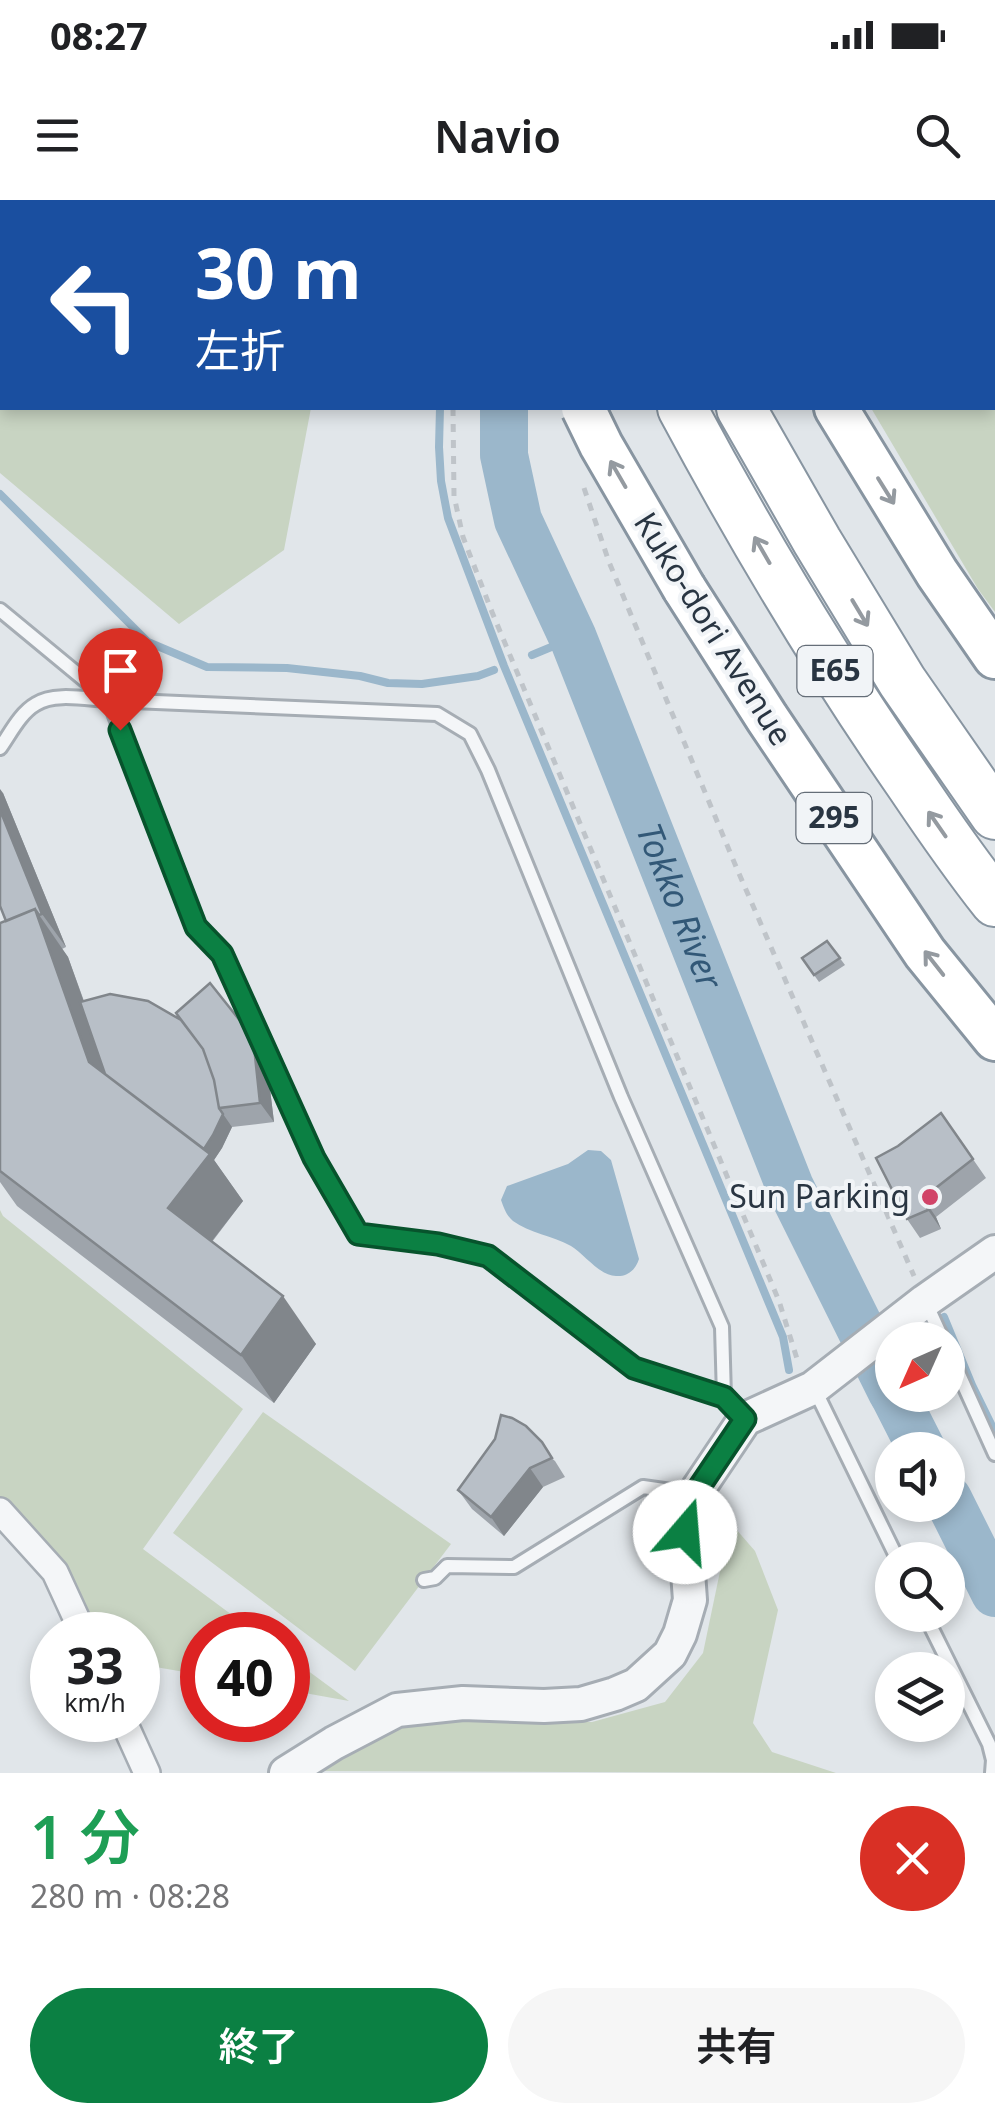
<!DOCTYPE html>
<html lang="ja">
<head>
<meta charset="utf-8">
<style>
	:root { --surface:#fff; --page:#f6f6f6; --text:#202124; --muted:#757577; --accent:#0b8043 }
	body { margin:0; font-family:"Noto Sans","Noto Sans JP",sans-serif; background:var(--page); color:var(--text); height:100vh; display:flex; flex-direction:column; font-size:38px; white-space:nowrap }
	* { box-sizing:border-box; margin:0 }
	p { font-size:32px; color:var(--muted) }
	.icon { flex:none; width:55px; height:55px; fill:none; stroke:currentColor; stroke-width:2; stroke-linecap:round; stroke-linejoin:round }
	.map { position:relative; height:1573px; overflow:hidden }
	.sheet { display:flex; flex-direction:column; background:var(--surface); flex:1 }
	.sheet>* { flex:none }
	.guide { position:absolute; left:0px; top:0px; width:995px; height:210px; box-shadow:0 5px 15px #0003; background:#1a4fa0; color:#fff; overflow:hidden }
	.needle { width:65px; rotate:225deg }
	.tools { position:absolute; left:875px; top:1122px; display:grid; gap:20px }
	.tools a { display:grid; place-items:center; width:90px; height:90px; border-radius:50%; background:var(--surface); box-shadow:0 5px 15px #0003; font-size:50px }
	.speed { position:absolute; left:30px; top:1412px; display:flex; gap:20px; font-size:50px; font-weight:700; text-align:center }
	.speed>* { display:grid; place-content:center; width:130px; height:130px; border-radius:50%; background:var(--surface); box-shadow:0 5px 15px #0003; line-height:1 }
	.speed small { font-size:25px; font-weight:400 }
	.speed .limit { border:15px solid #d22; background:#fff; color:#111 }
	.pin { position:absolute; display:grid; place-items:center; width:85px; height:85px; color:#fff; margin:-102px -42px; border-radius:50% 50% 50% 0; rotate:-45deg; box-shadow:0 0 10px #0007 }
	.pin .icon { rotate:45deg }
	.me { position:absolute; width:110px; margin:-55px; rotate:18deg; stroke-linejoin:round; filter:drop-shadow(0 0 8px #0008) }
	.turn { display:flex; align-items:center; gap:35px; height:210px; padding:0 30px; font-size:45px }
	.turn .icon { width:130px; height:130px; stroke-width:2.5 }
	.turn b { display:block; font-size:70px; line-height:85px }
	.round { display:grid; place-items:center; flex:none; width:105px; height:105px; border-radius:52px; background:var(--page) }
	.overview { display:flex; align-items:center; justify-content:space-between; height:170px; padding:0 30px }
	h1 { font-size:60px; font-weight:600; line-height:75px; color:#1e9e55 }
	.cta { display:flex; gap:20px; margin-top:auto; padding:20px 30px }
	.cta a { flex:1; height:115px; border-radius:60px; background:var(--accent); color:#fff; font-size:40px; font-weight:600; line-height:115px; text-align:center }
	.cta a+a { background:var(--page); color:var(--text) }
	.status { display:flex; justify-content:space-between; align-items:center; height:70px; padding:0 50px; background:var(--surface); direction:ltr }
	.status svg { height:28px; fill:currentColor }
	header { display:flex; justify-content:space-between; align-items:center; height:130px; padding:0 30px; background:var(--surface); font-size:45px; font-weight:600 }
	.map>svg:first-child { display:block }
	.green { fill:#c8d4c2 }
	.water { fill:#9bb7cb }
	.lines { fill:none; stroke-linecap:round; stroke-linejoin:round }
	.stream { stroke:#9bb7cb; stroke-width:8 }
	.river { stroke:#9bb7cb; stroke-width:48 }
	.service-casing { stroke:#a6adb4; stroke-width:18 }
	.minor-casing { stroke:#a6adb4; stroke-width:30 }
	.tertiary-casing { stroke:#a6adb4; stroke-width:38 }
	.trunk-casing { stroke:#8895a1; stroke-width:48 }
	.motorway-casing { stroke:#8895a1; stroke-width:52 }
	.path { stroke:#bfc4c9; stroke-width:5; stroke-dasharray:8 8; stroke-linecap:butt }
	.service { stroke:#f4f6f8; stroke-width:12 }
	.minor { stroke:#f4f6f8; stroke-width:25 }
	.tertiary { stroke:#f4f6f8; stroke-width:32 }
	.trunk { stroke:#fff; stroke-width:42 }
	.motorway { stroke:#fff; stroke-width:48 }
	.trunk-bridge-casing { stroke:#8895a1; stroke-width:48; stroke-linecap:butt }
	.trunk-bridge { stroke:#fff; stroke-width:42 }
	.wall { fill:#9ea4ab }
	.shaded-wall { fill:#81868b }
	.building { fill:#b8bfc7; stroke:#81868b; stroke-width:2.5 }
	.oneway { stroke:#949aa0 }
	.route-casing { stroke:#07532c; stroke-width:25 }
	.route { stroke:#0b8043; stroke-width:18 }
	.poi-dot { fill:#d14468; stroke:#f1f4f7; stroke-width:4 }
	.labels { text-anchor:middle; stroke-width:8; stroke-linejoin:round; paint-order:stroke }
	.shield { fill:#f1f4f7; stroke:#656e78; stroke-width:2.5 }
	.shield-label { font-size:30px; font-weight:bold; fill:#293542 }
	.street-label { font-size:32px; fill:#293542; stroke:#f1f4f7 }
	.poi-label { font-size:32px; fill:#293542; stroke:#f1f4f7; text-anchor:end }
	.water-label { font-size:35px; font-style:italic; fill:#325877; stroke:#f1f4f7 }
</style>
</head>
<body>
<div class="status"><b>08:27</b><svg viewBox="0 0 49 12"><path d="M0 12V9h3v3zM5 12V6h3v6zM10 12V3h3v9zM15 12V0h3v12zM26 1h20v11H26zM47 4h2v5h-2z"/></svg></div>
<header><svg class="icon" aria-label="menu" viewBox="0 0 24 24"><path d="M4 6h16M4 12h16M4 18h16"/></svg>Navio<svg class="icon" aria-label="search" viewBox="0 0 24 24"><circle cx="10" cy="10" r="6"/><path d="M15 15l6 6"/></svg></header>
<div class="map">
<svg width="995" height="1573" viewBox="0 0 995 1573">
	<rect width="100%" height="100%" fill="#e1e6ea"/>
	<path class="green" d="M0 0H350L349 2H2V208H311L284 350 179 424 0 273Z
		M757 0H995V412L978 389 871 208H992V2H758Z
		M0 1010 3 1016 243 1209 143 1349 259 1435H202V1475L138 1464V1435H101L0 1298Z
		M263 1212 451 1344 355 1471 173 1333Z
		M735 1328 755 1351 778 1410 753 1523 772 1552 836 1573 317 1571 391 1527 430 1517 592 1522 665 1502 703 1453 723 1357Z
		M288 1456 349 1501 288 1490Z"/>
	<path class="water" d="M588 950 601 951 611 960 639 1059C636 1069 628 1077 616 1076 600 1076 584 1054 571 1046 553 1036 529 1033 513 1021 506 1015 504 1008 501 1000L507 986 568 964Z"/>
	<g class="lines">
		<path class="stream" d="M440 208 439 247 441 281 448 318 504 466 783 1137 789 1170
			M0 294 148 442 207 467 287 468 360 476 388 483 422 484 478 476 494 470
			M532 455 573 438
			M944 1117 972 1185 995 1232"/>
		<g class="river">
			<path id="s1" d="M504 208V255L518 320 573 438 790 987 892 1192"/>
			<path d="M894 1195 922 1250"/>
			<path d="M948 1299 995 1393"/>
		</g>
		<defs>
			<path id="service" d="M0 410 109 500
				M0 548C10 534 20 513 36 504 54 492 87 499 109 500
				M926 1103 943 1140
				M948 1150 995 1254
				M815 1190 898 1360
				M724 1197 722 1127 621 897 488 570 470 534 437 514 109 500 196 727 222 754 314 958 358 1034 438 1044 489 1056 634 1168 724 1197 743 1217
				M424 1380 435 1378 447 1366 514 1367 643 1287 692 1294
				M925 1415 989 1544 993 1560 992 1573"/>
			<path id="minor" d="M0 1311 55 1372 84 1435
				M123 1520 147 1573"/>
			<path id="tertiary" d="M286 1573 334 1543 397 1510 463 1503 544 1506 581 1504 615 1494 636 1485 670 1454 680 1434 690 1400 685 1331 694 1295 745 1219 813 1188 925 1101 995 1052"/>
			<path id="trunk" d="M483 0 484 2
				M723 0 725 2
				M836 208 937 373 995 457
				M684 388 767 518 925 753 995 839"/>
			<path id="motorway" d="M574 0 575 2
				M632 0 633 2
				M682 208C751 337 827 464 911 585 938 625 965 664 995 702
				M741 208 817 341 902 481 995 615"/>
		</defs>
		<use href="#service" class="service-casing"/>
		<use href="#minor" class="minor-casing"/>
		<use href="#tertiary" class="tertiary-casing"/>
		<use href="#trunk" class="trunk-casing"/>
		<use href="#motorway" class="motorway-casing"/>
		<path class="path" d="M677 2 678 0
			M453 208 454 296 463 337 492 412 779 1101 798 1162
			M584 288 609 362 737 669 914 1076"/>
		<use href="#service" class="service"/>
		<use href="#minor" class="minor"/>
		<use href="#tertiary" class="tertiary"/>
		<use href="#trunk" class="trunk"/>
		<use href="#motorway" class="motorway"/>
		<defs>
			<path id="trunk-bridge" d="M583 208 601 245 684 388"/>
		</defs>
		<use href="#trunk-bridge" class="trunk-bridge-casing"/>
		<use href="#trunk-bridge" class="trunk-bridge"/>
	</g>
	<path class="wall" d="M3 593 66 747 62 749 68 757 84 801 181 819 266 856 274 922 232 927 222 948 214 960 243 1001 212 1042 316 1144 274 1203 17 1006 0 982V723L6 721Z
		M827 741 845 765 819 782 802 758Z
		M941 913 986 978 936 1017 941 1029 920 1038 907 1019 898 946Z
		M501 1215 555 1261 565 1277 543 1287 504 1336 472 1309 458 1290 495 1239Z"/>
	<path class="shaded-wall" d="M0 589 3 593 66 747 42 714 0 610Z
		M35 709 68 757 119 901 89 862Z
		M253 837 266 856 274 922 260 903Z
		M223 914 232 927 222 948 214 960 243 1001 201 1055 168 1008Z
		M923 998 936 1017 941 1029 928 1010Z
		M283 1096 316 1144 274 1203 241 1155Z
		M530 1268 543 1287 504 1336 491 1317Z"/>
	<path class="building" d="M0 610 42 714 39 715 35 709 6 721 0 706Z
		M35 709 89 862 210 954 168 1008 283 1096 241 1155 0 971V723Z
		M827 741 840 758 814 775 802 758Z
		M210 783 253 837 260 903 219 908 214 880 203 849 176 813Z
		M110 794 148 801 181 820 203 849 214 880 219 908 223 914 213 935 204 949 105 874 80 802Z
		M941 913 973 959 923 998 928 1010 907 1019 876 958 898 946Z
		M501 1215 512 1218 526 1226 542 1242 552 1258 530 1268 491 1317 458 1290 495 1239Z"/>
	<defs><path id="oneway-shaft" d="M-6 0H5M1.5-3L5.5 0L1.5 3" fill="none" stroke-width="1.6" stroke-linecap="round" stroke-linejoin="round" transform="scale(2.5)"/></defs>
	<g class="oneway">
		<use href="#oneway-shaft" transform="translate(618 274) rotate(-120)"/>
		<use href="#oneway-shaft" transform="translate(886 291) rotate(58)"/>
		<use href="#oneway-shaft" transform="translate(762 350) rotate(-120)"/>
		<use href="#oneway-shaft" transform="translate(860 413) rotate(59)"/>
		<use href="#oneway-shaft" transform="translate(937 624) rotate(-125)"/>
		<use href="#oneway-shaft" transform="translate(934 763) rotate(-128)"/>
	</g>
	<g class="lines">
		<defs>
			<path id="route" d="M120 530 196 727 222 754 314 958 358 1034 438 1044 488 1056 634 1168 724 1197 745 1219 694 1295 685 1332"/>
		</defs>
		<use href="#route" class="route-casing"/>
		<use href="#route" class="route"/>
	</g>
	<circle class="poi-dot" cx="930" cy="997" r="10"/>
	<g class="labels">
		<g class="shield">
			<rect x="797.5" y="446" width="75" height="50" rx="8"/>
			<rect x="796.5" y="593" width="75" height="50" rx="8"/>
		</g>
		<g class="shield-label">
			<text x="835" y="481">E65</text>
			<text x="834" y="628">295</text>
		</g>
		<g class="street-label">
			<text transform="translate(713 429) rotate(58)" y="11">Kuko-dori Avenue</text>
		</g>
		<g class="poi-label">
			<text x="910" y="1008">Sun Parking</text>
		</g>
		<g class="water-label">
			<text dy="12" stroke="none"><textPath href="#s1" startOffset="532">Tokko River</textPath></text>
		</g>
	</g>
</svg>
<div class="tools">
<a><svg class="needle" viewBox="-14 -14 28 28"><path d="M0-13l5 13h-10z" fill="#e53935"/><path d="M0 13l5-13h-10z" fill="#757577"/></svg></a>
<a><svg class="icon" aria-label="sound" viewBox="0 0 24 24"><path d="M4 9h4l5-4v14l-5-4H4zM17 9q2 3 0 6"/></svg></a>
<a><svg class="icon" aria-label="search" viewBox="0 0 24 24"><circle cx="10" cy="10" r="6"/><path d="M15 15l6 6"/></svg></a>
<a><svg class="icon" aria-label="layers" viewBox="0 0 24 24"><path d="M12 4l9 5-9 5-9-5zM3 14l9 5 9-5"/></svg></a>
</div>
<div class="speed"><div>33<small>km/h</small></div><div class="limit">40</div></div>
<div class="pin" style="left:120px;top:530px;background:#d93025"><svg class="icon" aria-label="arrive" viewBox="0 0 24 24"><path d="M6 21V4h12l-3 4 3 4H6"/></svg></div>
<svg class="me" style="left:685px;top:1332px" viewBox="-20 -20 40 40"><circle r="19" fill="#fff"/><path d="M0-13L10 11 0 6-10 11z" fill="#0b8043"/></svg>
<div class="guide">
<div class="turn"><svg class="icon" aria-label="left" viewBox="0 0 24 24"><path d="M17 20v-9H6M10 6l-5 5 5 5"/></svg><div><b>30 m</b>左折</div></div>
</div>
</div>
<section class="sheet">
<div class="overview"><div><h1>1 分</h1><p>280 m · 08:28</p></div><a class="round" style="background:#d93025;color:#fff"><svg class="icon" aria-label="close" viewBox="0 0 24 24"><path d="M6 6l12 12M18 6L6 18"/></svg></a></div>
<div class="cta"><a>終了</a><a>共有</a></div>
</section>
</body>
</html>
